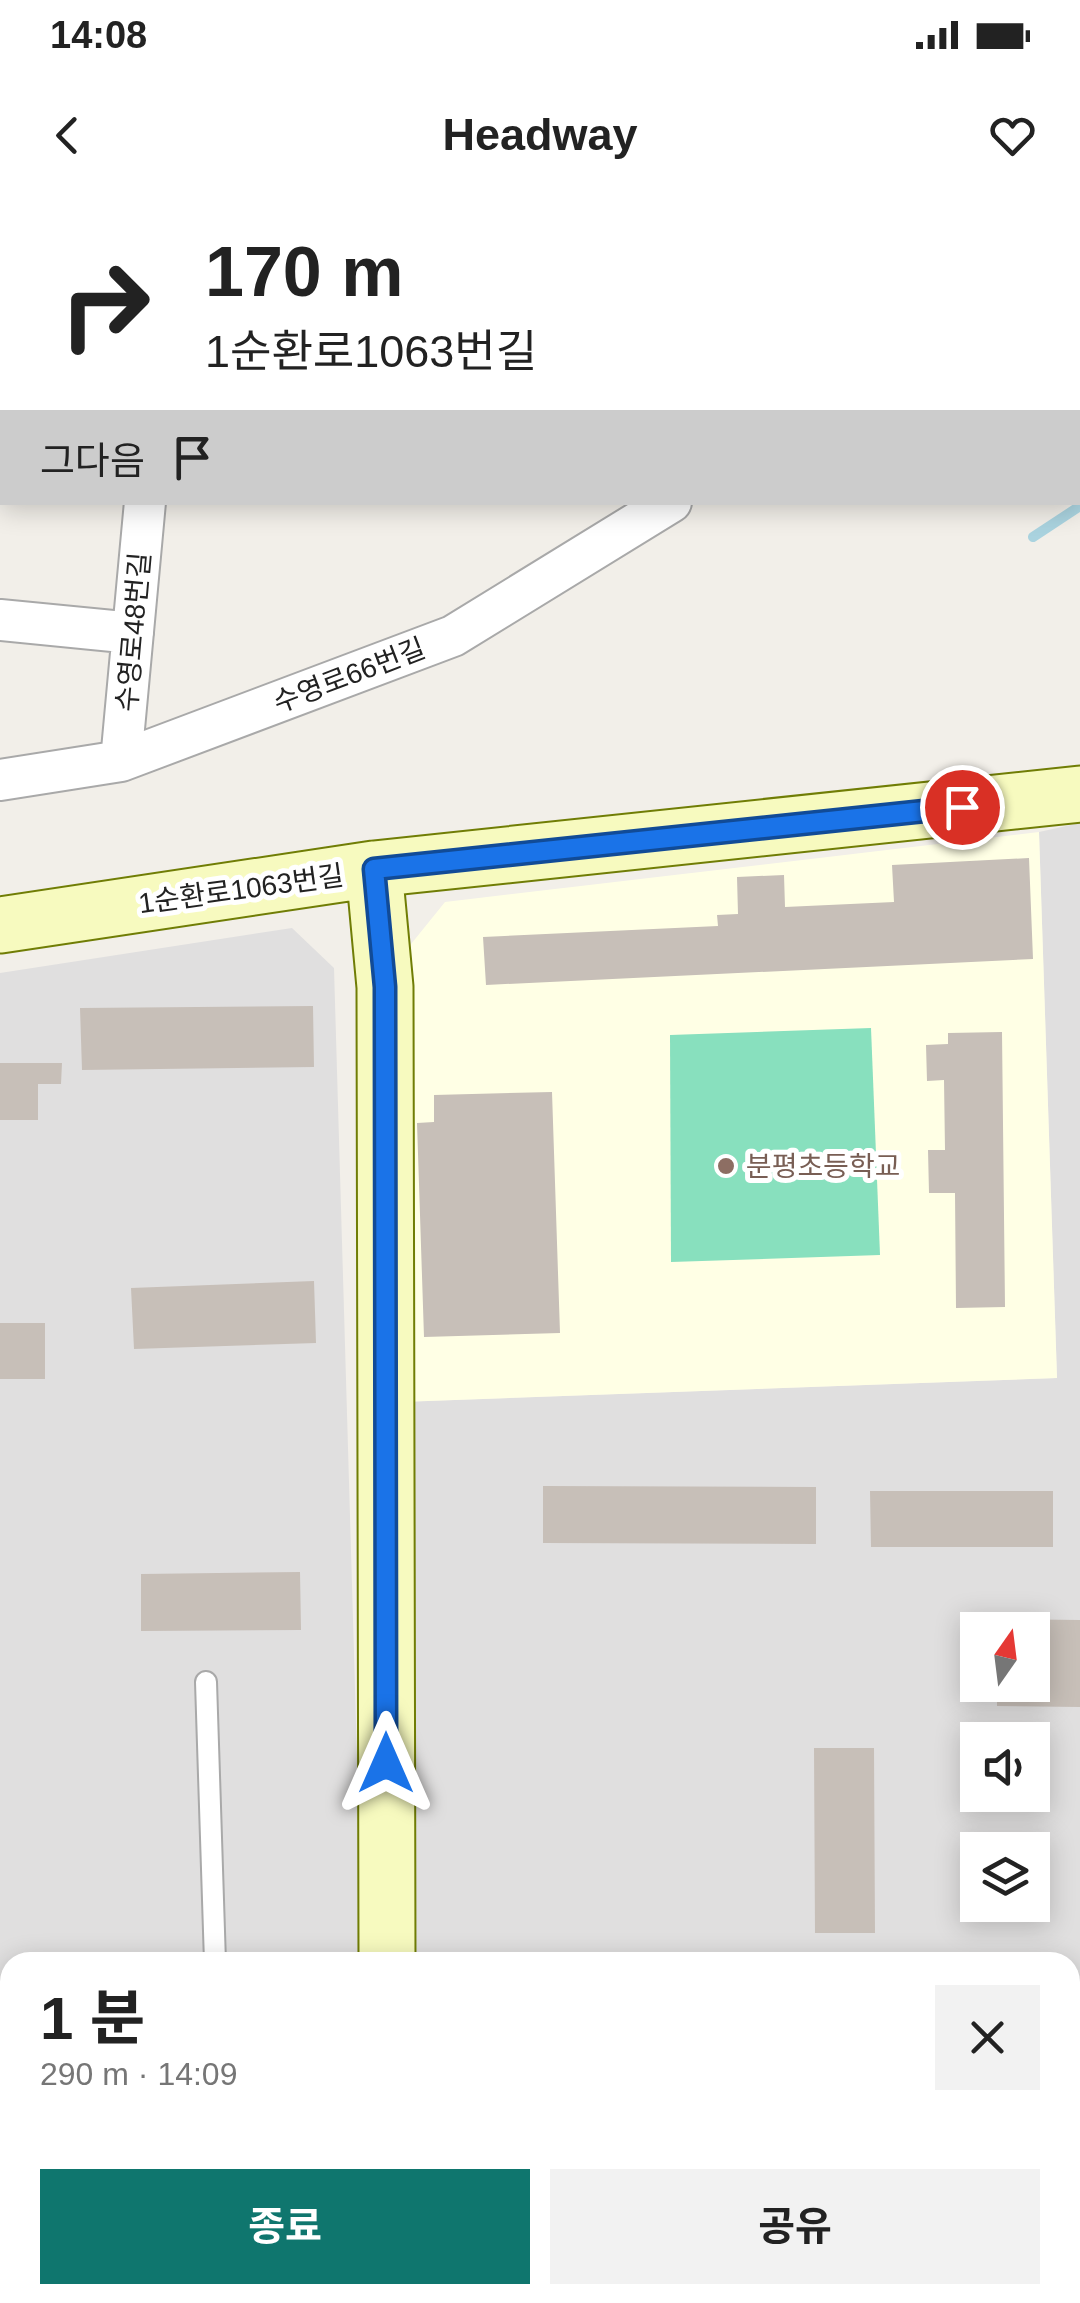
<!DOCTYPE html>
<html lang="ko">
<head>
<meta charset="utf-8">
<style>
	:root { --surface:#fff; --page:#f2f2f2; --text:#222; --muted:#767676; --accent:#0f766e }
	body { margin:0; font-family:Helvetica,"Noto Sans KR",sans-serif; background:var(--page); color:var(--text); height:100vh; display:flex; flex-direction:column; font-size:38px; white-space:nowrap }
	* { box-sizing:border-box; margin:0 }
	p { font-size:32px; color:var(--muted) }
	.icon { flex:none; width:55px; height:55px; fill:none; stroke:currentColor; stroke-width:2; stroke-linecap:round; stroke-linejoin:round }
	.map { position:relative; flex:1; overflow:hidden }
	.drawer { position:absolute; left:0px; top:1752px; width:1080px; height:352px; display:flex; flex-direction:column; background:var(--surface); border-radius:30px 30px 0 0; box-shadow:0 5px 25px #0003 }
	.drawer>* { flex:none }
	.banner { position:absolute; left:0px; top:0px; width:1080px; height:305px; box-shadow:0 5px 25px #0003; background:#fff; color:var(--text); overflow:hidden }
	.needle { width:65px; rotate:14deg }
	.buttons { position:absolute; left:960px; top:1412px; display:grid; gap:20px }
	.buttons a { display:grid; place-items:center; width:90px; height:90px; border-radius:0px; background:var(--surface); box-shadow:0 5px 25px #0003; font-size:50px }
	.pin { position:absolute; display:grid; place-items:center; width:85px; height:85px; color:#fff; margin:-42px; border:5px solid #fff; border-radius:50%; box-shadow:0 2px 10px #0007 }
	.me { position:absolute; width:110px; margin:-55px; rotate:0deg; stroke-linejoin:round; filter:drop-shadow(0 0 8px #0008) }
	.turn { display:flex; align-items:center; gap:35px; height:210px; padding:0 40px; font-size:45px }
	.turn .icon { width:130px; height:130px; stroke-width:2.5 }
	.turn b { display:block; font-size:70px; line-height:85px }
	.then { display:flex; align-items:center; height:95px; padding:0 40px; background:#0003; gap:20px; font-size:38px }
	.round { display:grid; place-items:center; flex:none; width:105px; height:105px; border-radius:0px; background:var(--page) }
	.headline { display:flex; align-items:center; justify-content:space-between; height:170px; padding:0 40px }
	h1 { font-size:60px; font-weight:700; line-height:75px }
	.button { display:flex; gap:20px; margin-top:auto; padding:20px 40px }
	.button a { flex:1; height:115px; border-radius:0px; background:var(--accent); color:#fff; font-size:40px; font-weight:700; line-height:115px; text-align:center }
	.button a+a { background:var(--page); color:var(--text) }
	.status { display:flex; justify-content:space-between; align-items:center; height:70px; padding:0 50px; background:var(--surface); direction:ltr }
	.status svg { height:28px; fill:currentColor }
	header { display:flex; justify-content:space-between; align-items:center; height:130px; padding:0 40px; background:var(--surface); font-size:45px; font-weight:700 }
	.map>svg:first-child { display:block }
	.residential { fill:#e0dfdf; fill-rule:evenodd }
	.education { fill:#ffffe5 }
	.pitch { fill:#88e0be }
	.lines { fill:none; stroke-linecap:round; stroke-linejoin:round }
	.stream { stroke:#aad3df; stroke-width:10 }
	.building { fill:#c7bfb8 }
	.lane-casing { stroke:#a9a9a9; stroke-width:24 }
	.street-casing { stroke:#a9a9a9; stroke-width:44 }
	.secondary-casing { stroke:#707d05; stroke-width:59 }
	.lane { stroke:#fff; stroke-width:20 }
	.street { stroke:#fff; stroke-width:40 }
	.secondary { stroke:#f7fabf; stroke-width:55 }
	.route-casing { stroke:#114b97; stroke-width:25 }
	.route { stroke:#1a73e8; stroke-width:18 }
	.education-dot { fill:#8d6e63; stroke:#fff; stroke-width:4 }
	.labels { text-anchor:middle; stroke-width:10; stroke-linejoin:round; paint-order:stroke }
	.street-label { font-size:28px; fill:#222; stroke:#fff }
	.education-label { font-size:28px; fill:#785e54; stroke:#fff; text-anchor:start }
</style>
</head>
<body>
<div class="status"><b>14:08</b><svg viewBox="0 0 49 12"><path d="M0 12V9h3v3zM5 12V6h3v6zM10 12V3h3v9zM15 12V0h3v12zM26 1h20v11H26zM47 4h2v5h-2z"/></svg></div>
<header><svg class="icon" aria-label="back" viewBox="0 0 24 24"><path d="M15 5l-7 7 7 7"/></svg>Headway<svg class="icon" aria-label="heart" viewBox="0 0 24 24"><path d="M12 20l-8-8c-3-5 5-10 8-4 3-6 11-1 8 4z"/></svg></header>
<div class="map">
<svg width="1080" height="2103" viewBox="0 0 1080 2103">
	<rect width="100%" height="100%" fill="#f2efe9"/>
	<path class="residential" d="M1080 623V1931H1070V1762H413L400 1202 1057 1178 1039 632ZM978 1430H1032V1485H978ZM978 1540H1032V1595H978ZM978 1650H1032V1705H978Z
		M292 728 334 768 363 1762H10V1935H0V773Z
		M1080 2016V2103H449L451 2095H1070V2017Z
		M0 2051H10V2095H322L327 2103H0Z"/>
	<path class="education" d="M1039 632 1057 1178 400 1202 403 754 445 702Z"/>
	<path class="pitch" d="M871 828 880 1055 671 1062 670 835Z"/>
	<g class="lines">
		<path class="stream" d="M1033 337 1080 306"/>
	</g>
	<path class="building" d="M1029 658 1033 759 486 785 483 737 718 726 717 715 738 714 737 677 784 675 785 707 894 702 892 665Z
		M313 806 314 867 82 870 80 808Z
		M1002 832 1005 1107 956 1108 955 993H929L928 950H945L944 880 927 881 926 845 948 844V833Z
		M0 863H62L61 884H38V920H0Z
		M552 892 560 1133 424 1137 417 923 434 922V895Z
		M314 1081 316 1143 134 1149 131 1088Z
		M0 1123H45V1179H0Z
		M543 1286 816 1287V1344L543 1343Z
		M870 1291H1053V1347H871Z
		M300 1372 301 1430 141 1431V1374Z
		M998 1419 1080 1420V1507L997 1506V1485H1032V1430H998Z
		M814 1548H874L875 1733H815Z
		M1070 1800H1080V1853H1070Z"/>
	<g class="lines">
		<defs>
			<path id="lane" d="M206 1482 215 1762"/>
			<path id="street" d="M174 2V0
				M787 2 788 0
				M1051 2 1053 0
				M0 105 2 106
				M0 197H2
				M0 420 133 433
				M121 561 145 302
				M0 580 121 561 453 436 671 302"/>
			<path id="secondary" d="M374 669 385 787 387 1762
				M0 725 374 669 1080 594
				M1070 2001H1080
				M0 2009H10
				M397 2095V2103"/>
		</defs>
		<use href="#lane" class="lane-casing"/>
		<use href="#street" class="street-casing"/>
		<use href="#secondary" class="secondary-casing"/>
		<use href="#lane" class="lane"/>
		<use href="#street" class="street"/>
		<use href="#secondary" class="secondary"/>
	</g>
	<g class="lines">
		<defs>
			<path id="route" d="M386 1563 385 787 374 669 962 607"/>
		</defs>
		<use href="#route" class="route-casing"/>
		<use href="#route" class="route"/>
	</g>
	<circle class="education-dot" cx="726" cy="966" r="10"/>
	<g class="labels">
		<g class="street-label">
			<text transform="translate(133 432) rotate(-85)" y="10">수영로48번길</text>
			<text transform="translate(349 475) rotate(-21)" y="10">수영로66번길</text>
			<text transform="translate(241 689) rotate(-8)" y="10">1순환로1063번길</text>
		</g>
		<g class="education-label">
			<text x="746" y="976">분평초등학교</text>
		</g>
	</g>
</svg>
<div class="buttons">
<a><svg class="needle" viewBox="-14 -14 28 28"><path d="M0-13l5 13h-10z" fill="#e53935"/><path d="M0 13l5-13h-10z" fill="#767676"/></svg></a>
<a><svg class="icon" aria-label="sound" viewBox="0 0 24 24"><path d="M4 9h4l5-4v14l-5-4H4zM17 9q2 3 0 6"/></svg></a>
<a><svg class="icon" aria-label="layers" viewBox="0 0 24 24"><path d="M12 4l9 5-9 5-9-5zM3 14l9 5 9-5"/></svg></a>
</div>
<div class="pin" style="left:962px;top:607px;background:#d93025"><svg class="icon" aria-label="arrive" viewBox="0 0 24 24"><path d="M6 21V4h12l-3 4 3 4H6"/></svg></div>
<svg class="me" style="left:386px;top:1563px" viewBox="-20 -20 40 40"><path d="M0-17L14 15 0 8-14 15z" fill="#1a73e8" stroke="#fff" stroke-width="4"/></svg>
<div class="banner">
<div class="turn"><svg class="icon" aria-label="right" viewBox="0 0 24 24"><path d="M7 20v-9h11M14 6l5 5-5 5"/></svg><div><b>170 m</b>1순환로1063번길</div></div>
<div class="then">그다음<svg class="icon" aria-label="arrive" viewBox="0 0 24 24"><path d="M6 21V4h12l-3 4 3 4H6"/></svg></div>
</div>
<section class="drawer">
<div class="headline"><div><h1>1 분</h1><p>290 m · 14:09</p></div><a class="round"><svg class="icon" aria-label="close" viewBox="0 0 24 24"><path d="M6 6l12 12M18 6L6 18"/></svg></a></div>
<div class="button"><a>종료</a><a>공유</a></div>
</section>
</div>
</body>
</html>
